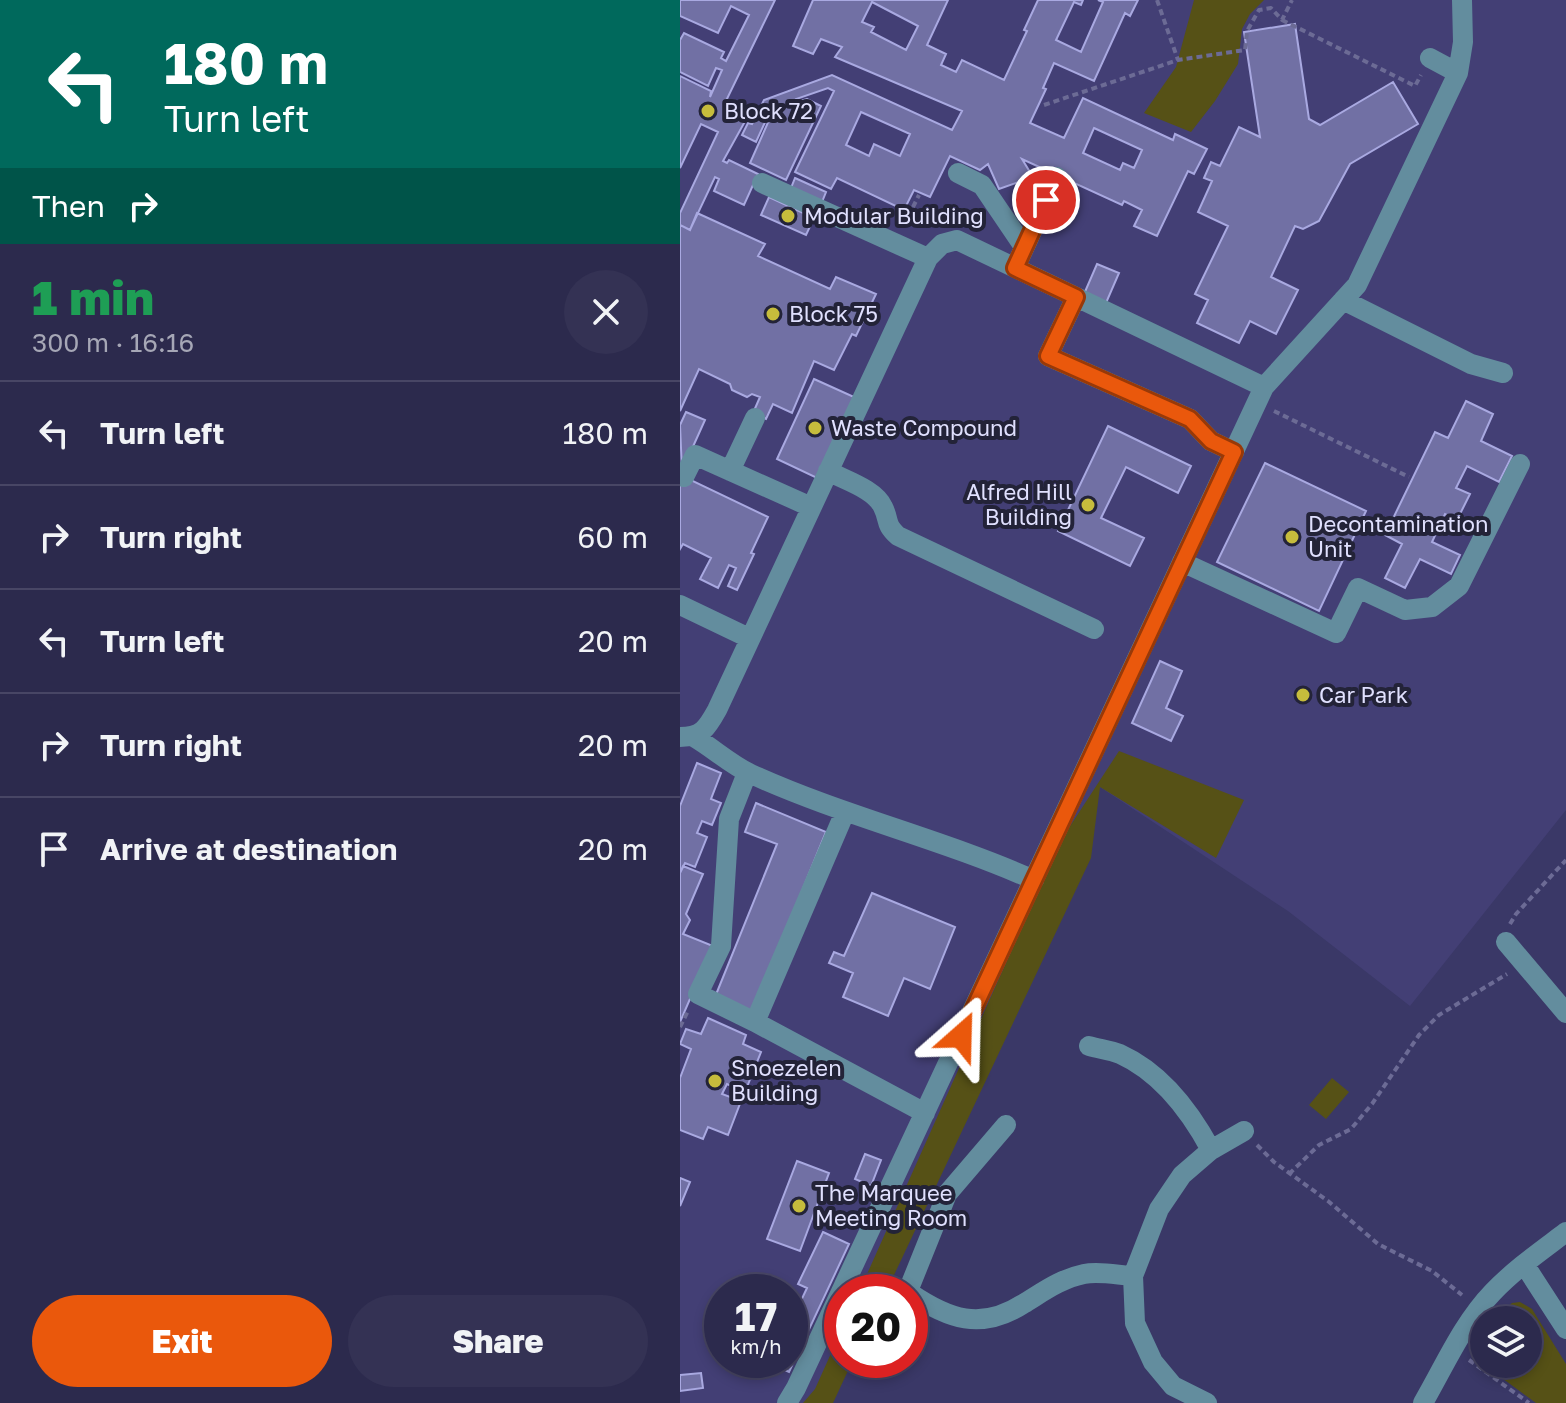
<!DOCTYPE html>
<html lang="en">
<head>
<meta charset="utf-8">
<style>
	:root { --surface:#2c2a4d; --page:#343254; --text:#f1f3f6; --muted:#a6a7b6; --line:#484665; --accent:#ea580c }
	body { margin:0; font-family:"Golos Text",sans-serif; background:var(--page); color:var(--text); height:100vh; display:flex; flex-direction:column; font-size:30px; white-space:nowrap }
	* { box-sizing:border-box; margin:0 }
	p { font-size:26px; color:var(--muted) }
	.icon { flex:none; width:44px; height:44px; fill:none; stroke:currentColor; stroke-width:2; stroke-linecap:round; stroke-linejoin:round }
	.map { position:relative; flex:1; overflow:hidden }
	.details { display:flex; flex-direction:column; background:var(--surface); width:680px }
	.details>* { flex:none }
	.banner { background:#00695c; color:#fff; overflow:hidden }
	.controls { position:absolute; left:790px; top:1306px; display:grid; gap:16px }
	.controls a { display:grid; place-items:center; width:72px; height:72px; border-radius:50%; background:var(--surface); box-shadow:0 4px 12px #0003,0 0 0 2px var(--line); font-size:40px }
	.speed { position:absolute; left:24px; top:1274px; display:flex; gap:16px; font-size:40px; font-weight:700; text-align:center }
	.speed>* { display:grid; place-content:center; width:104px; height:104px; border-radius:50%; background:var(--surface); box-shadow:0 4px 12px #0003,0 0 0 2px var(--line); line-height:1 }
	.speed small { font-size:20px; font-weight:400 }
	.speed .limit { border:12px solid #d22; background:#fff; color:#111 }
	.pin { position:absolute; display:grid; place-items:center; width:68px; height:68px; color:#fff; margin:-34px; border:4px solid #fff; border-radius:50%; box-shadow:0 2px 8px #0007 }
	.me { position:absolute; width:88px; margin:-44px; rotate:25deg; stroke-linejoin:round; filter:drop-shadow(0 0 6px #0008) }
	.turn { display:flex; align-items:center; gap:28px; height:168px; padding:0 32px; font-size:36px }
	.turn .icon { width:104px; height:104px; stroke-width:2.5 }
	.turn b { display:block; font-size:56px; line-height:68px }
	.then { display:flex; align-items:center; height:76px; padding:0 32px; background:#0003; gap:16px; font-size:30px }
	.round { display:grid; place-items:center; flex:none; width:84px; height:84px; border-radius:42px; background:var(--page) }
	.head { display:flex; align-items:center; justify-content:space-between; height:136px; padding:0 32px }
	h1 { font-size:48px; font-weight:800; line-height:60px; color:#1e9e55 }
	.action { display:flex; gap:16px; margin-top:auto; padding:16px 32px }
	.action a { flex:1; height:92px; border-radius:48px; background:var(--accent); color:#fff; font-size:32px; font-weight:800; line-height:92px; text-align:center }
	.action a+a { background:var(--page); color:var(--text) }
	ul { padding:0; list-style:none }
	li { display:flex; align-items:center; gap:24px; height:104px; padding:0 32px; border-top:2px solid var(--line) }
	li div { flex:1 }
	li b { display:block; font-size:30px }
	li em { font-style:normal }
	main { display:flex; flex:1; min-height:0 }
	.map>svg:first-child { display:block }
	.built { fill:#433f75; fill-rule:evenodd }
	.green { fill:#565116 }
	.building { fill:#7170a4; stroke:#a9a9e1; stroke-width:2; fill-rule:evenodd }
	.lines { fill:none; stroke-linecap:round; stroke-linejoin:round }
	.path { stroke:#6c6b95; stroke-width:4; stroke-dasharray:6 4; stroke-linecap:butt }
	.minor { stroke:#638d9e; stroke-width:20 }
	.route-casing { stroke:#983908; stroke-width:20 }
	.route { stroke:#ea580c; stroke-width:14 }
	.poi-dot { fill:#c6bc3c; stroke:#232338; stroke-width:3 }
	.labels { text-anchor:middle; stroke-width:8; stroke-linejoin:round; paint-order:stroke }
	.poi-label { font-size:22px; fill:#e0e0fe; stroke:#232338; text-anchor:start }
</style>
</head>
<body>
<main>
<section class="details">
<div class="banner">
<div class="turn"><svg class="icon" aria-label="left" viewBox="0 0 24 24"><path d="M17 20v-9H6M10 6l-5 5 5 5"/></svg><div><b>180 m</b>Turn left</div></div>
<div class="then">Then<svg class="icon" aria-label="right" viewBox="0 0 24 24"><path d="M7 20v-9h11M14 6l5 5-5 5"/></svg></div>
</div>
<div class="head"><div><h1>1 min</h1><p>300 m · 16:16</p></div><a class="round"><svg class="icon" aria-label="close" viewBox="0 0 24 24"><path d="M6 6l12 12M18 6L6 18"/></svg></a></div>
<ul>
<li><svg class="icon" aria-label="left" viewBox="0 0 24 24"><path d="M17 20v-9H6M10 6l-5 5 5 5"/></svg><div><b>Turn left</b></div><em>180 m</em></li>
<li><svg class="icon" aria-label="right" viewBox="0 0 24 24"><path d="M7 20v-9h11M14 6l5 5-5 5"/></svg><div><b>Turn right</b></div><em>60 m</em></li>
<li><svg class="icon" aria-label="left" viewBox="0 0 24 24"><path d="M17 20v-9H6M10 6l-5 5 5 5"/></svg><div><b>Turn left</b></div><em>20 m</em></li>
<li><svg class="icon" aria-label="right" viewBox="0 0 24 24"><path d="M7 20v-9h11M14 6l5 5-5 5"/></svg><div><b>Turn right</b></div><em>20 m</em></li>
<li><svg class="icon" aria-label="arrive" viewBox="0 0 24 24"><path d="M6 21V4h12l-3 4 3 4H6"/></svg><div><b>Arrive at destination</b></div><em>20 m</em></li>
</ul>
<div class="action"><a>Exit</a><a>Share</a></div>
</section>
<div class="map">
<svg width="886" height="1403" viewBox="0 0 886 1403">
	<rect width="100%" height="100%" fill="#3a3867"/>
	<path class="built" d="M0 0H886V810L730 1006 608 911 420 787 191 1292H162V1357L140 1403H0ZM42 1292H110V1360H42Z"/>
	<path class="green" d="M514 0H584L570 14 562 29 558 64 535 101 511 132 464 113 496 67Z
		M439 751 564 800 536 858 420 787 411 858 206 1292H179L381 840Z
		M652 1078 669 1092 646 1119 629 1105Z
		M840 1302 852 1309 886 1364V1403H856L792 1356 790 1350 804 1329V1364H848V1320H812L832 1303Z
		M162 1329V1360H173L153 1403H123L135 1389Z"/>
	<path class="building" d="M0 0H95L44 105 68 116 43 161 47 163 49 160 78 174 64 205 34 191 39 179 35 177 10 230 0 225V213L38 132 21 124 0 168V76L31 91 30 97 42 70 36 68 28 86 0 72V40L4 33 44 52 41 58 46 61 69 15 51 6 38 33 0 16Z
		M133 0H268L247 45 266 54 261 65 276 72 282 60 324 80 347 31 344 30 358 0H403L401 5 394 2 376 40 401 52 423 2 418 0H458L450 16 445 13 414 81 374 63 363 88 366 89 350 123 384 138 403 98 493 140 495 134 527 149 514 174 508 171 477 236 454 226 462 210 444 201 442 205 342 159 353 177 319 189 308 164 300 170 270 156 250 197 234 190 224 210 157 178 151 189 115 172 154 91 148 88 116 99 117 102 127 99 141 106 106 180 70 163 94 109H91L76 142 62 135 68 123 72 124 84 100 152 75 272 130 282 111 155 57 162 47 141 39 133 54 113 46ZM192 2 238 26 226 50 191 32 194 27 182 22ZM181 112 230 134 220 156 194 144 189 156 166 145ZM414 128 462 150 454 168 443 163 440 170 403 153Z
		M615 24 629 119 640 125 713 82 738 124 670 164 639 221 623 229 615 226 591 277 618 290 596 334 570 321 559 343 517 323 528 300 515 294 548 226 518 212 532 181 524 178 531 162 540 166 559 127 580 137 564 32Z
		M115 178 146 192 142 202 111 188Z
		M89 197 134 218 126 235 81 215Z
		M17 213 85 244 78 256 150 289 156 277 196 294 176 336 172 334 154 370 134 361 112 413 93 404 86 419 73 413 80 397 72 394 67 397 52 390 50 384 19 369 0 411V225L10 230Z
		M417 264 439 273 426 303 404 294Z
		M134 379 174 397 137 478 97 459Z
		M786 401 813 414 801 441 832 456 819 482 787 466 776 488 790 494 777 520 765 514 752 542 780 555 771 574 740 559 725 588 705 578 722 544 705 535 755 432 768 438Z
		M6 412 25 420 2 471 0 425Z
		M428 426 511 466 498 493 446 467 421 518 464 538 450 566 378 531Z
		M585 463 686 511 639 611 537 562Z
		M0 475 88 517 71 553 74 554 57 590 48 586 56 568 49 565 38 588 20 579 31 558 3 544 0 549Z
		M480 661 502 671 486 708 503 716 491 741 452 723Z
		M17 763 41 773 31 799 41 803 32 825 22 821 17 833 27 837 15 867 5 863 0 873V806Z
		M76 803 146 832 73 1012 35 997 97 844 65 832Z
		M3 866 23 874 6 914 10 920 3 934 33 946 0 1022V873Z
		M192 893 275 927 250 989 224 978 208 1016 163 997 173 973 149 963 154 952 164 956Z
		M28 1018 66 1035 63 1044 81 1052 65 1092 47 1084 42 1094 61 1101 48 1135 28 1127 23 1139 0 1130V1078L11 1049 0 1044 6 1029 21 1034Z
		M185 1154 201 1160 191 1186 175 1179Z
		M117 1161 149 1173 120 1251 87 1239Z
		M0 1178 10 1182 0 1206Z
		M143 1232 169 1244 109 1372 91 1364 93 1360H110V1324L127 1288 118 1284Z
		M21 1373 23 1388 0 1391V1375Z"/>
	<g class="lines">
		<path class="path" d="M477 0 498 60
			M602 20 735 86 741 75
			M364 105 498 60 565 50 567 31 579 10 591 8 602 20 612 0
			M224 225 239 195
			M594 411 729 477
			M830 924 836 914 886 860
			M0 1027 8 1011
			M577 1145 594 1162 648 1201 698 1244 752 1271 782 1295
			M609 1174 639 1145 671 1129 692 1104 739 1035 759 1015 827 974
			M789 1360 849 1403"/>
		<path class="minor" d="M750 58 778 73
			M278 173 302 185 344 247
			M82 183 248 258
			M340 257 377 177
			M396 297 368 356 510 419 531 441 554 452
			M663 300 791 364 823 373
			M50 471 75 418
			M148 471C164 480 195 489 203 507 210 521 204 523 218 536L414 629
			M0 475 4 477 15 455 131 507
			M502 562 656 633 678 588 725 610 752 607 779 586 840 464
			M0 605 69 638
			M0 737C22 737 27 728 37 710L248 258 262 244 277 240 584 387
			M14 737C33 748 51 765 71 774 163 816 262 839 354 880
			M67 773 49 819 41 946 18 994 75 1022
			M165 812 75 1022 245 1113
			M826 942 886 1013
			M409 1046C419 1049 430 1050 440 1054 482 1073 510 1111 531 1150
			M844 1264 886 1329
			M228 1291 267 1194 326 1125
			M230 1293C268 1319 301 1331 343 1304 363 1292 380 1279 404 1274 419 1271 437 1275 453 1276
			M107 1403 116 1388 584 387 677 285 778 73 783 42 782 0
			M527 1403 493 1386 473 1362 455 1323 453 1276 479 1209 502 1175 531 1150 564 1131
			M743 1403C765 1365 783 1323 813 1292 835 1269 861 1251 886 1232"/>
	</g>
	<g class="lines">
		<defs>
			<path id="route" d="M281 1036 554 452 531 441 510 419 368 356 396 297 335 268 366 200"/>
		</defs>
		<use href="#route" class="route-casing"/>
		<use href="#route" class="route"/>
	</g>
	<g class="poi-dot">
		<circle cx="28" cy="111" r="8"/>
		<circle cx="108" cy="216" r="8"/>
		<circle cx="93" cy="314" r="8"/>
		<circle cx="135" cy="428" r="8"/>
		<circle cx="408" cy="505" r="8"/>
		<circle cx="612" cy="537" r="8"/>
		<circle cx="623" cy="695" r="8"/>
		<circle cx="35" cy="1081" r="8"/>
		<circle cx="119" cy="1206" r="8"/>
	</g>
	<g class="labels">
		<g class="poi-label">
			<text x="44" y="119">Block 72</text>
			<text x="124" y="224">Modular Building</text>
			<text x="109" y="322">Block 75</text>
			<text x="151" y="436">Waste Compound</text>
			<text x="392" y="500" text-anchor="end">Alfred Hill<tspan x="392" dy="25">Building</tspan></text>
			<text x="628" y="532">Decontamination<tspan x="628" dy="25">Unit</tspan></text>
			<text x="639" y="703">Car Park</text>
			<text x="51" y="1076">Snoezelen<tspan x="51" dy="25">Building</tspan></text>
			<text x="135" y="1201">The Marquee<tspan x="135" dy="25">Meeting Room</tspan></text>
		</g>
	</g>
</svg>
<div class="controls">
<a><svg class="icon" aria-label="layers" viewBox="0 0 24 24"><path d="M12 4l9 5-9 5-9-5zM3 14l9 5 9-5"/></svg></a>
</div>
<div class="speed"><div>17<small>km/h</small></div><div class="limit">20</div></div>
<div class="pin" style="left:366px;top:200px;background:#d93025"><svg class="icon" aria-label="arrive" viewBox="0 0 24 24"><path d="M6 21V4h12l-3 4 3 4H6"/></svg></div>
<svg class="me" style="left:281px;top:1036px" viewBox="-20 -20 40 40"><path d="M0-17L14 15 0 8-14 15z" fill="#ea580c" stroke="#fff" stroke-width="4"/></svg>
</div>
</main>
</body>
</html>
